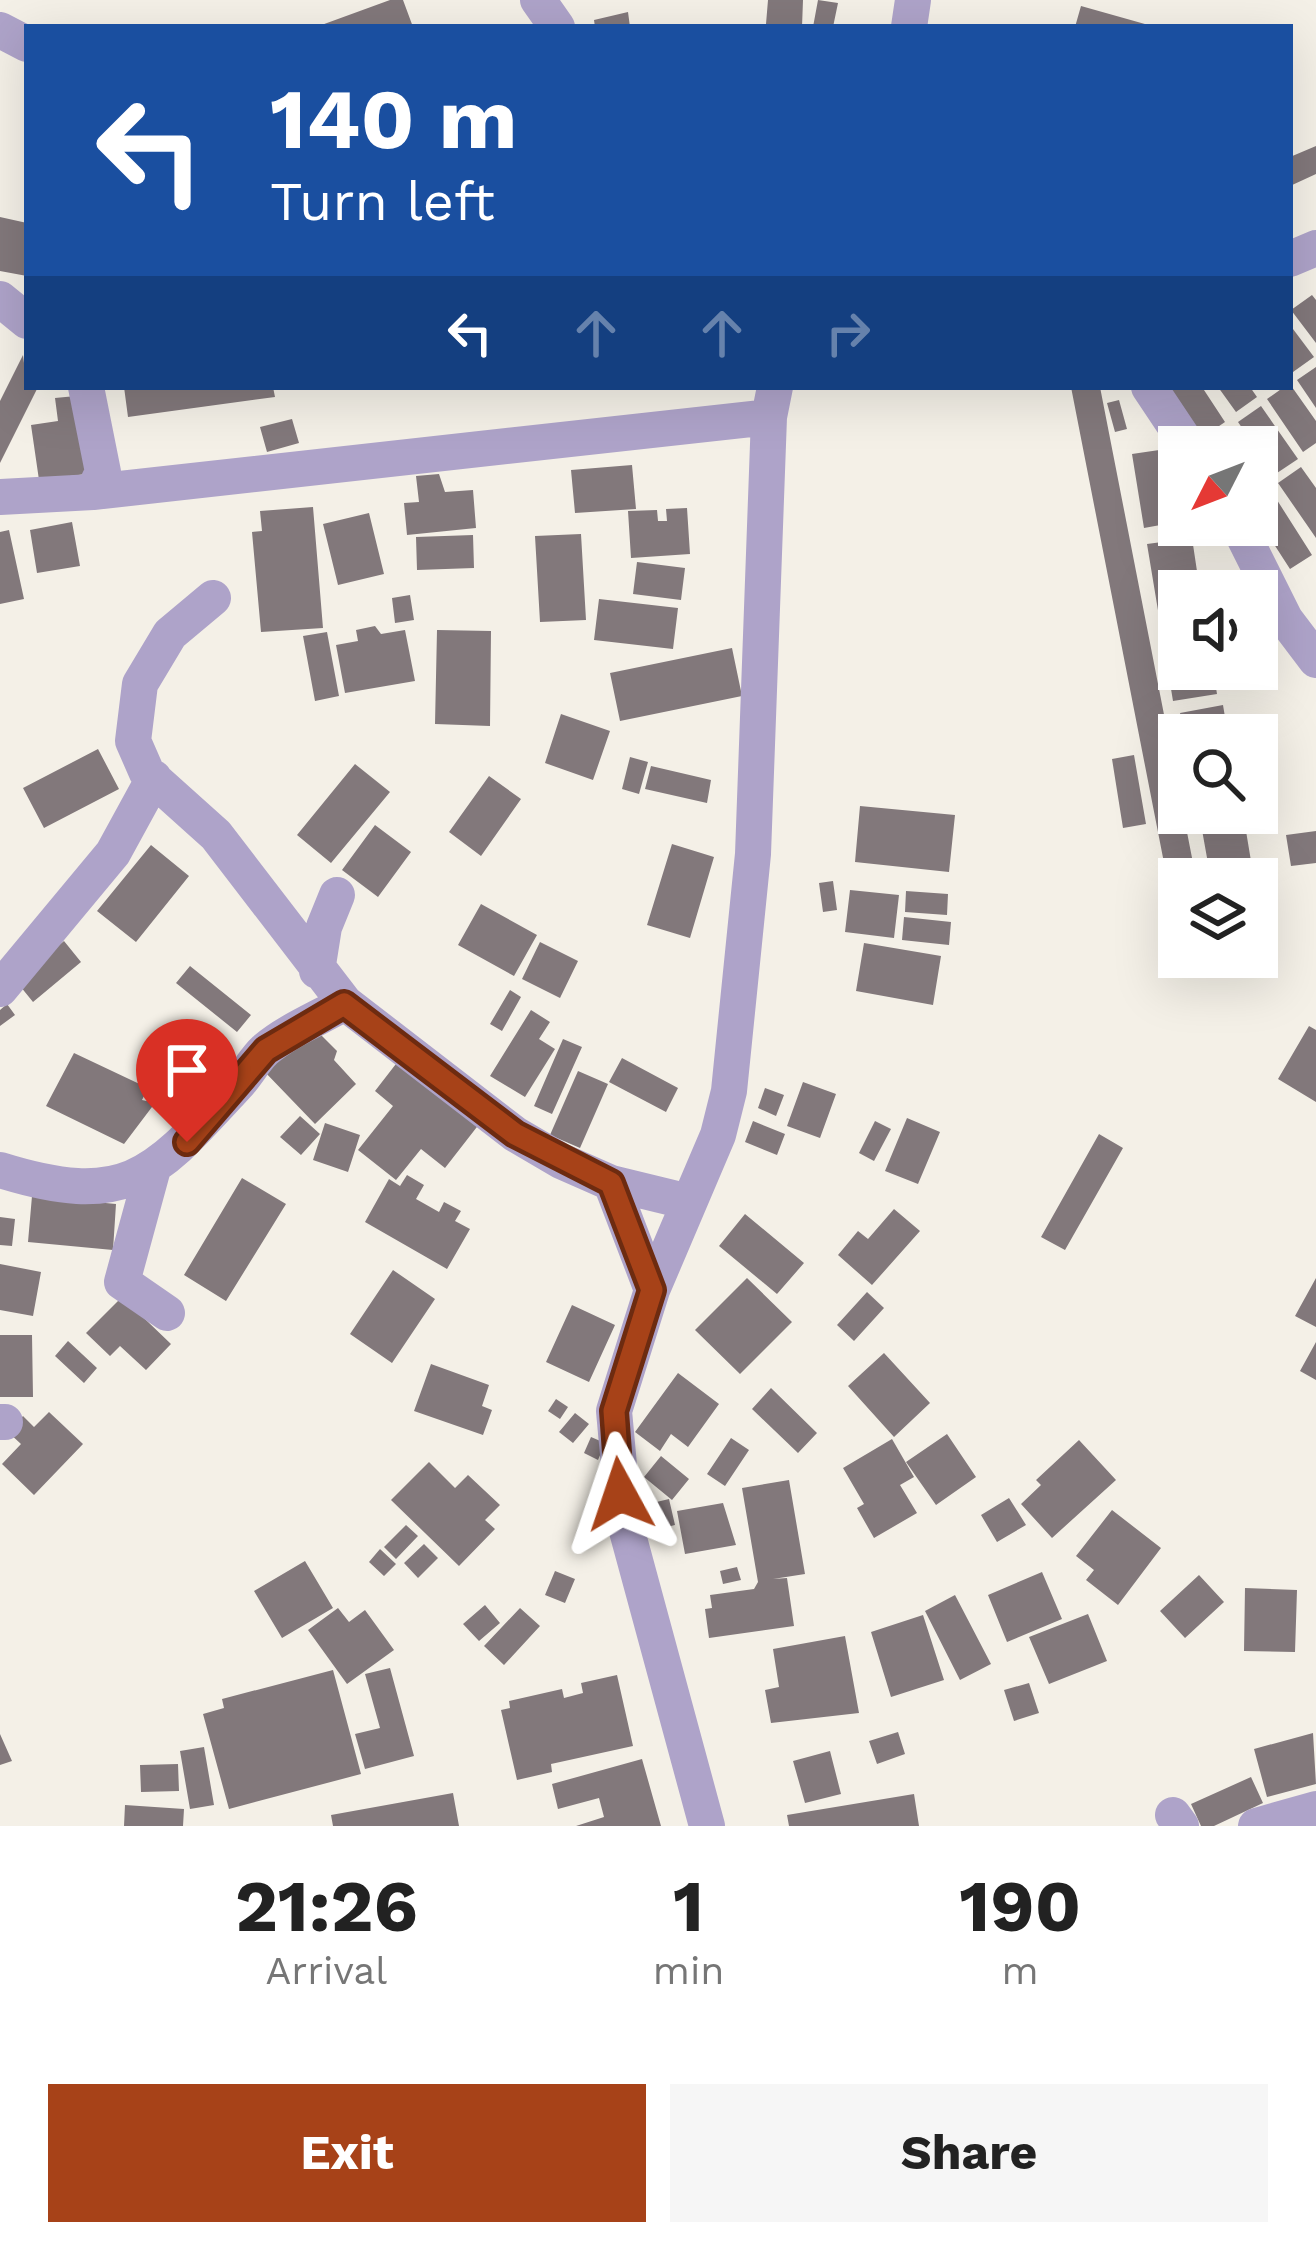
<!DOCTYPE html>
<html lang="en">
<head>
<meta charset="utf-8">
<style>
	:root { --surface:#fff; --page:#f6f6f6; --text:#222; --muted:#767676; --accent:#a74218 }
	body { margin:0; font-family:"Work Sans",sans-serif; background:var(--page); color:var(--text); height:100vh; display:flex; flex-direction:column; font-size:45px; white-space:nowrap }
	* { box-sizing:border-box; margin:0 }
	p { font-size:39px; color:var(--muted) }
	.icon { flex:none; width:66px; height:66px; fill:none; stroke:currentColor; stroke-width:2; stroke-linecap:round; stroke-linejoin:round }
	.map { position:relative; height:1826px; overflow:hidden }
	.side { display:flex; flex-direction:column; background:var(--surface); flex:1 }
	.side>* { flex:none }
	.guide { position:absolute; left:24px; top:24px; width:1269px; height:366px; border-radius:0px; box-shadow:0 12px 48px #0002; background:#1a4fa0; color:#fff; overflow:hidden }
	.needle { width:78px; rotate:228deg }
	.buttons { position:absolute; left:1158px; top:426px; display:grid; gap:24px }
	.buttons a { display:grid; place-items:center; width:120px; height:120px; border-radius:0px; background:var(--surface); box-shadow:0 12px 48px #0002; font-size:60px }
	.pin { position:absolute; display:grid; place-items:center; width:102px; height:102px; color:#fff; margin:-123px -51px; border-radius:50% 50% 50% 0; rotate:-45deg; box-shadow:0 0 12px #0007 }
	.pin .icon { rotate:45deg }
	.me { position:absolute; width:132px; margin:-66px; rotate:355deg; stroke-linejoin:round; filter:drop-shadow(0 0 9px #0008) }
	.turn { display:flex; align-items:center; gap:42px; height:252px; padding:0 48px; font-size:54px }
	.turn .icon { width:156px; height:156px; stroke-width:2.5 }
	.turn b { display:block; font-size:84px; line-height:102px }
	.lanes { display:flex; align-items:center; height:114px; padding:0 48px; background:#0003; justify-content:center; gap:60px; direction:ltr }
	.lanes .off { opacity:.35 }
	.eta { display:flex; justify-content:space-evenly; align-items:center; height:204px; text-align:center }
	.eta b { font-size:72px; font-weight:700; line-height:84px }
	.button { display:flex; gap:24px; margin-top:auto; padding:24px 48px }
	.button a { flex:1; height:138px; border-radius:0px; background:var(--accent); color:#fff; font-size:48px; font-weight:700; line-height:138px; text-align:center }
	.button a+a { background:var(--page); color:var(--text) }
	.map>svg:first-child { display:block }
	.building { fill:#82787b }
	.lines { fill:none; stroke-linecap:round; stroke-linejoin:round }
	.minor { stroke:#aea3c9; stroke-width:36 }
	.route-casing { stroke:#6d2b10; stroke-width:30 }
	.route { stroke:#a74218; stroke-width:21 }
</style>
</head>
<body>
<div class="map">
<svg width="1316" height="1826" viewBox="0 0 1316 1826">
	<rect width="100%" height="100%" fill="#f4f0e7"/>
	<path class="building" d="M390 0H403L413 27H316Z
		M768 0H803L802 27 766 24Z
		M818 0 838 3 833 27H813Z
		M1081 6 1152 26V27H1075Z
		M628 12 630 27H595L594 20Z
		M1316 146V174L1290 186V157Z
		M0 217 27 223V276L0 271Z
		M1312 295 1316 300V343L1291 310Z
		M1290 325 1314 357 1293 372 1290 368Z
		M23 355 27 387H38L0 463V401Z
		M1316 367V408L1297 380Z
		M124 387H273L275 397 128 417Z
		M1071 387H1100L1194 868 1166 873Z
		M1169 387H1202L1225 422 1203 437Z
		M1218 387H1250L1257 397 1236 412Z
		M1284 387H1292L1316 421V443L1303 452 1267 399Z
		M76 396 86 474 39 480 31 425 58 421 55 398Z
		M1119 400 1127 429 1115 432 1107 403Z
		M1261 406 1298 459 1274 475 1238 422Z
		M292 419 299 443 267 452 260 427Z
		M1230 429 1242 447H1203Z
		M1166 449 1177 522 1144 528 1132 454Z
		M632 465 636 509 575 513 571 470Z
		M1301 467 1316 488V538L1278 483Z
		M439 474 445 492 473 490 476 528 407 535 404 503 419 502 416 476Z
		M1270 489 1312 555 1290 569 1257 518V497Z
		M313 507 323 628 261 632 252 532 262 531 260 511Z
		M687 508 690 554 631 558 628 511 657 510 658 521H667L666 509Z
		M369 513 384 574 338 585 323 524Z
		M72 522 80 566 37 573 30 530Z
		M9 530 24 599 0 604V532Z
		M581 534 586 620 540 622 535 536Z
		M473 535 474 568 417 570 416 537Z
		M1192 538 1200 591H1179V669H1213L1217 694 1173 701 1147 544Z
		M637 562 685 568 681 600 633 594Z
		M410 595 414 620 395 623 392 598Z
		M599 599 678 608 673 649 594 640Z
		M375 626 381 634 405 630 415 681 345 693 336 645 358 641 356 630Z
		M437 630 491 631 490 726 435 724Z
		M327 632 339 696 315 701 303 636Z
		M732 648 742 696 620 721 610 673Z
		M1223 705 1228 735H1185L1180 713Z
		M561 714 610 731 593 780 545 763Z
		M98 749 119 789 44 828 23 788Z
		M1134 755 1146 824 1123 828 1112 759Z
		M630 757 648 762 639 794 622 789Z
		M355 764 390 792 331 863 297 835Z
		M651 766 711 780 707 803 645 789Z
		M489 776 521 799 481 856 449 832Z
		M860 806 955 815 949 872 855 862Z
		M1199 813H1243L1251 861 1209 869Z
		M375 825 411 852 378 897 342 870Z
		M1316 831V863L1291 866 1286 835Z
		M672 844 714 857 690 938 647 925Z
		M151 845 189 876 136 942 97 911Z
		M833 881 837 910 823 912 819 883Z
		M850 890 899 895 894 938 845 932Z
		M906 891 948 894 947 915 905 912Z
		M481 904 537 935 514 976 458 945Z
		M904 917 951 922 949 945 902 940Z
		M64 941 81 962 33 1002 16 981Z
		M540 942 578 961 560 998 522 979Z
		M864 943 941 956 933 1005 856 991Z
		M190 966 251 1015 237 1032 176 983Z
		M510 990 521 997 502 1031 490 1024Z
		M7 1004 15 1015 0 1026V1010Z
		M531 1010 550 1022 539 1039 555 1049 525 1097 490 1076Z
		M1309 1026 1316 1030V1102L1278 1079Z
		M317 1031 337 1051 334 1060 356 1084 315 1124 262 1069Z
		M563 1039 582 1047 552 1114 534 1106Z
		M74 1053 148 1088 142 1100 155 1103 124 1144 46 1106Z
		M622 1058 678 1088 666 1112 609 1082Z
		M399 1060 480 1123 445 1168 421 1149 396 1180 358 1150 393 1106 375 1091Z
		M578 1071 608 1084 580 1148 550 1135Z
		M803 1082 836 1094 820 1138 787 1126Z
		M765 1088 784 1095 776 1116 758 1108Z
		M300 1116 320 1134 301 1155 280 1137Z
		M907 1118 940 1132 918 1184 885 1171Z
		M753 1121 785 1134 777 1155 745 1142Z
		M875 1121 891 1129 874 1161 859 1153Z
		M325 1123 360 1135 348 1172 313 1160Z
		M1099 1134 1123 1148 1065 1250 1041 1237Z
		M407 1175 424 1185 416 1199 439 1212 444 1202 461 1211 455 1221 470 1229 447 1269 365 1222 389 1179 400 1186Z
		M242 1178 286 1204 226 1301 184 1275Z
		M32 1196 116 1204 113 1250 28 1242Z
		M894 1209 920 1231 872 1285 838 1255 858 1231 868 1239Z
		M745 1214 804 1263 777 1294 719 1246Z
		M0 1217 15 1219 12 1246 0 1245Z
		M0 1264 41 1272 33 1316 0 1310Z
		M393 1270 435 1299 392 1363 350 1334Z
		M747 1278 792 1322 740 1374 695 1330Z
		M1316 1278V1327L1295 1316Z
		M867 1292 884 1308 854 1341 837 1325Z
		M122 1297 171 1344 146 1370 120 1346 110 1356 86 1333Z
		M572 1305 615 1325 589 1382 546 1362Z
		M0 1335H32L33 1397H0Z
		M68 1341 97 1368 84 1383 55 1356Z
		M1316 1342V1380L1300 1371Z
		M884 1353 930 1403 894 1437 848 1386Z
		M431 1364 489 1385 482 1406 492 1410 483 1435 414 1411Z
		M678 1373 719 1404 688 1447 671 1434 660 1451 635 1432Z
		M771 1388 817 1433 798 1453 752 1409Z
		M556 1399 568 1407 560 1419 548 1411Z
		M49 1412 83 1444 34 1495 2 1464 21 1444 8 1432 23 1416 34 1427Z
		M575 1413 589 1424 573 1443 559 1432Z
		M947 1434 976 1477 936 1505 906 1462Z
		M591 1437 605 1443 598 1460 584 1453Z
		M731 1438 749 1450 725 1486 707 1474Z
		M892 1439 914 1477 900 1485 917 1513 874 1538 857 1508 864 1504 843 1468Z
		M1079 1440 1116 1480 1052 1538 1021 1504 1041 1485 1036 1480Z
		M661 1456 689 1479 672 1500 644 1477Z
		M429 1462 455 1488 468 1475 500 1505 485 1520 495 1529 459 1566 391 1500Z
		M789 1480 805 1574 773 1579 787 1578 794 1626 709 1638 705 1609 712 1608 710 1595 754 1589 758 1582 742 1488Z
		M1009 1498 1026 1525 997 1542 981 1515Z
		M669 1499 675 1525 650 1531 644 1505Z
		M723 1503 736 1545 685 1554 677 1511Z
		M1112 1510 1161 1548 1118 1605 1086 1580 1094 1570 1076 1556Z
		M406 1525 418 1536 396 1559 384 1547Z
		M424 1544 438 1558 418 1578 404 1563Z
		M380 1549 396 1564 384 1576 369 1562Z
		M305 1561 333 1608 282 1638 254 1591Z
		M737 1567 741 1580 723 1584 720 1571Z
		M555 1571 575 1579 565 1603 545 1595Z
		M1042 1572 1062 1619 1007 1642 988 1595Z
		M1199 1575 1224 1602 1185 1638 1160 1611Z
		M1245 1588 1297 1590 1295 1652 1244 1651Z
		M955 1595 991 1664 960 1680 925 1611Z
		M485 1605 500 1623 479 1641 463 1624Z
		M338 1608 349 1622 365 1610 394 1650 347 1684 308 1630Z
		M520 1608 540 1626 504 1665 484 1646Z
		M1088 1614 1107 1661 1049 1684 1029 1637Z
		M923 1615 944 1680 891 1697 871 1632Z
		M845 1636 859 1713 771 1723 765 1690 779 1687 773 1649Z
		M390 1668 414 1756 365 1769 355 1734 380 1728 365 1674Z
		M333 1670 361 1774 229 1809 203 1714 224 1708 222 1699Z
		M617 1675 633 1746 551 1764 552 1772 517 1780 501 1710 510 1708 509 1701 562 1689 564 1698 583 1693 581 1683Z
		M1029 1683 1039 1713 1014 1721 1004 1690Z
		M898 1732 905 1754 877 1764 869 1741Z
		M1313 1733 1316 1784 1267 1797 1254 1749Z
		M0 1734 12 1761 0 1765Z
		M204 1747 214 1805 190 1809 180 1751Z
		M830 1751 841 1794 805 1803 793 1761Z
		M642 1759 661 1826H576L604 1817 599 1798 558 1809 552 1784Z
		M178 1764 179 1791 141 1792 140 1765Z
		M1251 1777 1263 1803 1214 1826H1201L1191 1804Z
		M453 1793 459 1826H333L331 1815Z
		M914 1794 919 1826H789L787 1815Z
		M125 1805 184 1809 183 1826H124Z"/>
	<g class="lines">
		<path class="minor" d="M538 0 557 27
			M909 27 913 0
			M0 30 27 44
			M1290 259 1316 248
			M0 299 27 321
			M86 387 103 472 93 492
			M1149 387 1189 447
			M0 497 93 492 769 417
			M1238 525 1285 619 1316 660
			M213 598 170 634 140 684 133 741 147 773 216 835 345 1003 515 1134 561 1161 611 1183 689 1202
			M317 971 324 927 337 895
			M0 989 113 853 154 778
			M0 1170C128 1210 155 1174 236 1086 247 1075 254 1060 265 1050 287 1031 319 1018 345 1003
			M152 1172 122 1282 167 1313
			M611 1183 652 1290
			M0 1422H5
			M1173 1815 1181 1826
			M707 1826 624 1520 614 1411 652 1290 718 1135 729 1091 753 854 769 417 775 387
			M1256 1826 1316 1809"/>
	</g>
	<g class="lines">
		<defs>
			<path id="route" d="M187 1142 266 1050 344 1004 515 1134 611 1183 652 1290 614 1411 620 1494"/>
		</defs>
		<use href="#route" class="route-casing"/>
		<use href="#route" class="route"/>
	</g>
</svg>
<div class="buttons">
<a><svg class="needle" viewBox="-14 -14 28 28"><path d="M0-13l5 13h-10z" fill="#e53935"/><path d="M0 13l5-13h-10z" fill="#767676"/></svg></a>
<a><svg class="icon" aria-label="sound" viewBox="0 0 24 24"><path d="M4 9h4l5-4v14l-5-4H4zM17 9q2 3 0 6"/></svg></a>
<a><svg class="icon" aria-label="search" viewBox="0 0 24 24"><circle cx="10" cy="10" r="6"/><path d="M15 15l6 6"/></svg></a>
<a><svg class="icon" aria-label="layers" viewBox="0 0 24 24"><path d="M12 4l9 5-9 5-9-5zM3 14l9 5 9-5"/></svg></a>
</div>
<div class="pin" style="left:187px;top:1142px;background:#d93025"><svg class="icon" aria-label="arrive" viewBox="0 0 24 24"><path d="M6 21V4h12l-3 4 3 4H6"/></svg></div>
<svg class="me" style="left:620px;top:1494px" viewBox="-20 -20 40 40"><path d="M0-17L14 15 0 8-14 15z" fill="#a74218" stroke="#fff" stroke-width="4"/></svg>
<div class="guide">
<div class="turn"><svg class="icon" aria-label="left" viewBox="0 0 24 24"><path d="M17 20v-9H6M10 6l-5 5 5 5"/></svg><div><b>140 m</b>Turn left</div></div>
<div class="lanes"><svg class="icon" aria-label="left" viewBox="0 0 24 24"><path d="M17 20v-9H6M10 6l-5 5 5 5"/></svg><svg class="icon off" aria-label="ahead" viewBox="0 0 24 24"><path d="M12 20V5M6 11l6-6 6 6"/></svg><svg class="icon off" aria-label="ahead" viewBox="0 0 24 24"><path d="M12 20V5M6 11l6-6 6 6"/></svg><svg class="icon off" aria-label="right" viewBox="0 0 24 24"><path d="M7 20v-9h11M14 6l5 5-5 5"/></svg></div>
</div>
</div>
<section class="side">
<div class="eta">
<div><b>21:26</b><p>Arrival</p></div>
<div><b>1</b><p>min</p></div>
<div><b>190</b><p>m</p></div>
</div>
<div class="button"><a>Exit</a><a>Share</a></div>
</section>
</body>
</html>
